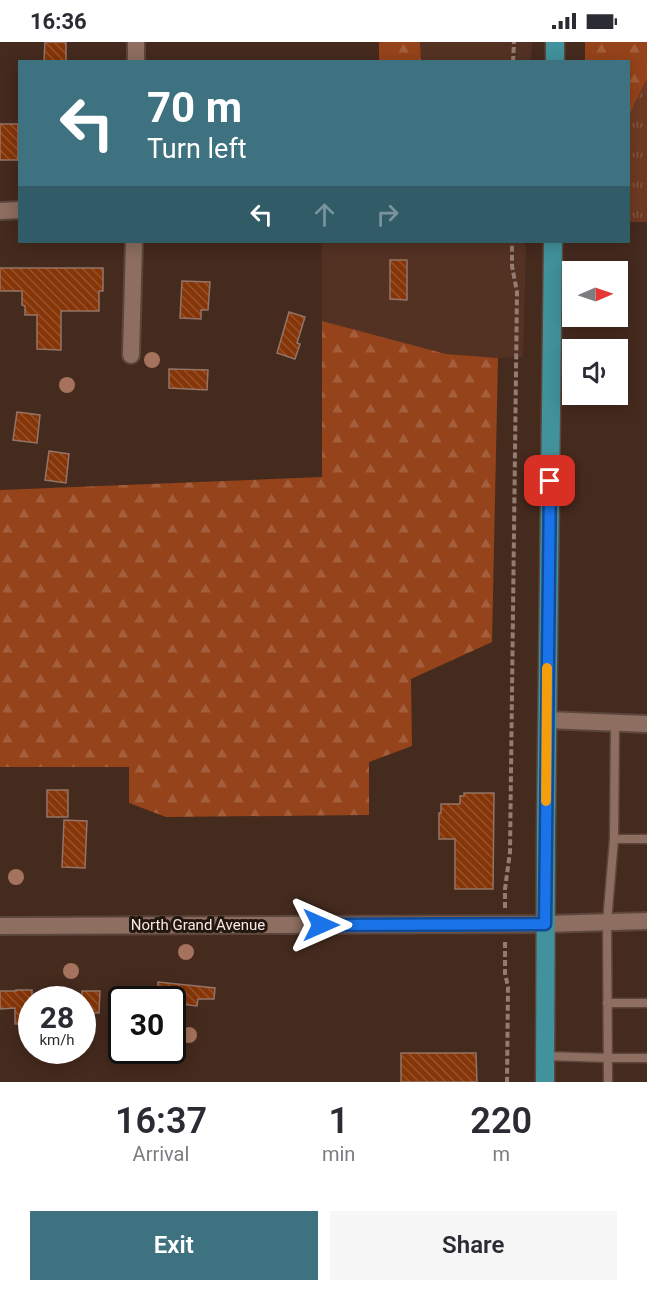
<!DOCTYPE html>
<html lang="en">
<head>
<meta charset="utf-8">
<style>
	:root { --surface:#fff; --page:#f7f7f7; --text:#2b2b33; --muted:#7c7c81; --accent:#3e7281 }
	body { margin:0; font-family:Roboto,sans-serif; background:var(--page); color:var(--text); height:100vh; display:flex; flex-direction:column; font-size:22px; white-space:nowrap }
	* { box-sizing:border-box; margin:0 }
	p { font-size:20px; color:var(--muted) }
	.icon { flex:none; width:33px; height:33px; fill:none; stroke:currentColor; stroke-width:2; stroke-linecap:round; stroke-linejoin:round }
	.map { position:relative; height:1040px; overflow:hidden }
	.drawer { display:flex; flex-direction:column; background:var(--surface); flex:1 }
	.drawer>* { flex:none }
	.banner { position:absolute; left:18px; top:18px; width:612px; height:183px; border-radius:0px; box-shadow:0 3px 15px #0003; background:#3e7281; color:#fff; overflow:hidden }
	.needle { width:39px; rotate:88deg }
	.buttons { position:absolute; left:562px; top:219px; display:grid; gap:12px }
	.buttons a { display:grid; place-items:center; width:66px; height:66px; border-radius:0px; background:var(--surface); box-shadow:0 3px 15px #0003; font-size:30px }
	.speed { position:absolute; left:18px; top:944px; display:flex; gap:12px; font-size:30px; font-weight:700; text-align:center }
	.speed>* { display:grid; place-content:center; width:78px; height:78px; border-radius:50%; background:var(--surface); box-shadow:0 3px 15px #0003; line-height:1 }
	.speed small { font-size:15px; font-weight:400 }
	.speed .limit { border:3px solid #111; border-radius:9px; background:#fff; color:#111 }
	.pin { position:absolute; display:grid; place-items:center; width:51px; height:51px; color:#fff; margin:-26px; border-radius:12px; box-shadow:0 3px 9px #0006 }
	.me { position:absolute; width:66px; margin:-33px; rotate:90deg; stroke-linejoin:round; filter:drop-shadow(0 0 4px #0008) }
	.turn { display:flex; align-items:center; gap:21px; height:126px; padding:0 30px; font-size:27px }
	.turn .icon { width:78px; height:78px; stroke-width:2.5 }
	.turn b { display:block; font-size:42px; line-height:51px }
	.lanes { display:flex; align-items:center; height:57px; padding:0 30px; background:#0003; justify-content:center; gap:30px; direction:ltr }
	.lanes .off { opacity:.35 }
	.eta { display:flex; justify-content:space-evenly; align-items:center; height:102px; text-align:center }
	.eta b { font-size:36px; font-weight:600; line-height:42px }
	.button { display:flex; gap:12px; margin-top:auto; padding:12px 30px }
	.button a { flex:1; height:69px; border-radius:0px; background:var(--accent); color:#fff; font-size:24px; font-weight:600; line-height:69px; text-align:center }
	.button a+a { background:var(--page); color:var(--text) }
	.status { display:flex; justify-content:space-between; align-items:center; height:42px; padding:0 30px; background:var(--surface); direction:ltr }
	.status svg { height:16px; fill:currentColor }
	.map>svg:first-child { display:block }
	.built { fill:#543223 }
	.grass { fill:url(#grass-tufts) }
	.forest { fill:url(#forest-firs) }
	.building { fill:url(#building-back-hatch); stroke:#947466; stroke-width:1.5 }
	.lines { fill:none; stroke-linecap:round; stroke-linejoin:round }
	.lane-casing { stroke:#5c463b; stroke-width:11 }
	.street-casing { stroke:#5c463b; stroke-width:20 }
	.primary-casing { stroke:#5c463b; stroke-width:21 }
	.path { stroke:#937c71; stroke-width:4; stroke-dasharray:6 3; stroke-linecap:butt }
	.lane { stroke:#8d6e60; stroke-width:8 }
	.street { stroke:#8d6e60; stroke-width:16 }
	.primary { stroke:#41929c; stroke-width:18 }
	.tree { fill:#a5735d }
	.route-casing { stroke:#114b97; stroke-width:15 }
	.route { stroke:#1a73e8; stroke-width:10 }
	.slow { stroke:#f59e0b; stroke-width:10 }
	.labels { text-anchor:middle; stroke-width:6; stroke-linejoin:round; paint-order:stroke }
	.street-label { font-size:15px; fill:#fbe9e1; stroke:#221611 }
</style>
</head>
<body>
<div class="status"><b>16:36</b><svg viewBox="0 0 49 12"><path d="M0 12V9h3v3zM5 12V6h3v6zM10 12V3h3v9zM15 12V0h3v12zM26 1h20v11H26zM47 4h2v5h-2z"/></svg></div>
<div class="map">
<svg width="647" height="1040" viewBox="0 0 647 1040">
	<defs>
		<pattern id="grass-tufts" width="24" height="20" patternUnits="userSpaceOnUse" patternTransform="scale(1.5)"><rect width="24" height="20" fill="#6e3a22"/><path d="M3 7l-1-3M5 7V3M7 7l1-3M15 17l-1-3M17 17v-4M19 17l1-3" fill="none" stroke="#845642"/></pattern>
		<pattern id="forest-firs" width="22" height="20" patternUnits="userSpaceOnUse" patternTransform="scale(1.5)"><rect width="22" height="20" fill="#95431a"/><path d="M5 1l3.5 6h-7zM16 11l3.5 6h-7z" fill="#a55e3b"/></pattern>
		<pattern id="building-back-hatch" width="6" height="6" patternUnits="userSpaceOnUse" patternTransform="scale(1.5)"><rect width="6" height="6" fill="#853507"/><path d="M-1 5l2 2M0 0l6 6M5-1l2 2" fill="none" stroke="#97522b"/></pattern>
	</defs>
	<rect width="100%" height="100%" fill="#452a1e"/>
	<path class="built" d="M420 0H532L531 19H421Z
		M322 200H523L526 206 523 315 498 316 446 312 322 279Z"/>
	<path class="grass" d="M647 37V180H629L628 72Z"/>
	<path class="forest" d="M379 0H420L421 19H379Z
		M585 0H647V37L629 72 628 20 585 19Z
		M322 279 446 312 498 316 492 600 411 637 412 704 369 720V773L166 775 129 761V725H0V448L322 435Z"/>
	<path class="building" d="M45 0H66V19H44Z
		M0 82H18V118H0Z
		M390 218H407V258L390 257Z
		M0 226H103V249H99V269H61V308L37 307V273H25V264L22 263V249H0Z
		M182 239 210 240 208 268H201V277L180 276Z
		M289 270 305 275 297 301 300 302 295 317 277 311Z
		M169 327 208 328 207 348 169 346Z
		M17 370 40 373 37 401 13 398Z
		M49 409 69 412 66 441 45 438Z
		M47 748H68V775H47Z
		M464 751H494L493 847H455V797H439V771H441V762H460V754H464Z
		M64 778 87 779 85 826 62 825Z
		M158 940 215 946 214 957H198L197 964 172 961V957H157Z
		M16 948H32V981L15 982V966L0 967V949H16Z
		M82 949H100L99 971H82Z
		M401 1011H476L477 1040H401Z"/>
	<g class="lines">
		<defs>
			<path id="lane" d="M614 797H647
				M607 961H647
				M545 1014 608 1016H647
				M608 1040 607 880 614 797 615 680"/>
			<path id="street" d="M136 20V0
				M0 169 20 168
				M131 313 134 200
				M547 678 647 682
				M0 884 545 882 647 879"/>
			<path id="primary" d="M555 20V0
				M545 1040 546 786 553 200"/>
		</defs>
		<use href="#lane" class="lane-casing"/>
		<use href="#street" class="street-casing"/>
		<use href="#primary" class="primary-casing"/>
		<path class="path" d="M513 20 514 0
			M505 866V847L510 810 517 250 512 224V200
			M505 900V931L508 945 507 1040"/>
		<use href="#lane" class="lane"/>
		<use href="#street" class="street"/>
		<use href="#primary" class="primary"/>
	</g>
	<g class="tree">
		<circle cx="152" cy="318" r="8"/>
		<circle cx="67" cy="343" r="8"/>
		<circle cx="16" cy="835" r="8"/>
		<circle cx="186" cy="910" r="8"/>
		<circle cx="71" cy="929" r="8"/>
		<circle cx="189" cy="993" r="8"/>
	</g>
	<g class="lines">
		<defs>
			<path id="route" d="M321 883 545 882 550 439"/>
		</defs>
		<use href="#route" class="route-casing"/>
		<use href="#route" class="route"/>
		<path class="slow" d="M546 759 547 626"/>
	</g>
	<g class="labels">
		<g class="street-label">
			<text x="198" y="888">North Grand Avenue</text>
		</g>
	</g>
</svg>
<div class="buttons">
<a><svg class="needle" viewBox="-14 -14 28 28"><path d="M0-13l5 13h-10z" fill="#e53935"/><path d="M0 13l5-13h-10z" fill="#7c7c81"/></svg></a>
<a><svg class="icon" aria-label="sound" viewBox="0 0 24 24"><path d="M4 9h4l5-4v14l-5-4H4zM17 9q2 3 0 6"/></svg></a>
</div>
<div class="speed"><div>28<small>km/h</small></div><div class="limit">30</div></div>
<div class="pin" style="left:550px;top:439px;background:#d93025"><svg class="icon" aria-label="arrive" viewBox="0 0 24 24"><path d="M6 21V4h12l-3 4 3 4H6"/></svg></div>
<svg class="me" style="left:321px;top:883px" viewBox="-20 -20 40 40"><path d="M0-17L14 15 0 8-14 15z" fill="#1a73e8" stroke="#fff" stroke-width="4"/></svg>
<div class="banner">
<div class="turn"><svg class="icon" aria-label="left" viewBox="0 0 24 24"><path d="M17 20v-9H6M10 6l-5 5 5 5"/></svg><div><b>70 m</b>Turn left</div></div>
<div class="lanes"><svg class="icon" aria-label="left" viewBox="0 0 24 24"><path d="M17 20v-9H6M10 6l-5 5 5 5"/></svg><svg class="icon off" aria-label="ahead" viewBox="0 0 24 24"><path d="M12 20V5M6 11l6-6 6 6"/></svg><svg class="icon off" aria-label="right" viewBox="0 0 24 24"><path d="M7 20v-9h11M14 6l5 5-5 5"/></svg></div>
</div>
</div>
<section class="drawer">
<div class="eta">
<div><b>16:37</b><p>Arrival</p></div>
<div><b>1</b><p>min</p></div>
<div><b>220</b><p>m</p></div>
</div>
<div class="button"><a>Exit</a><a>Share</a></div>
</section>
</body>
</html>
